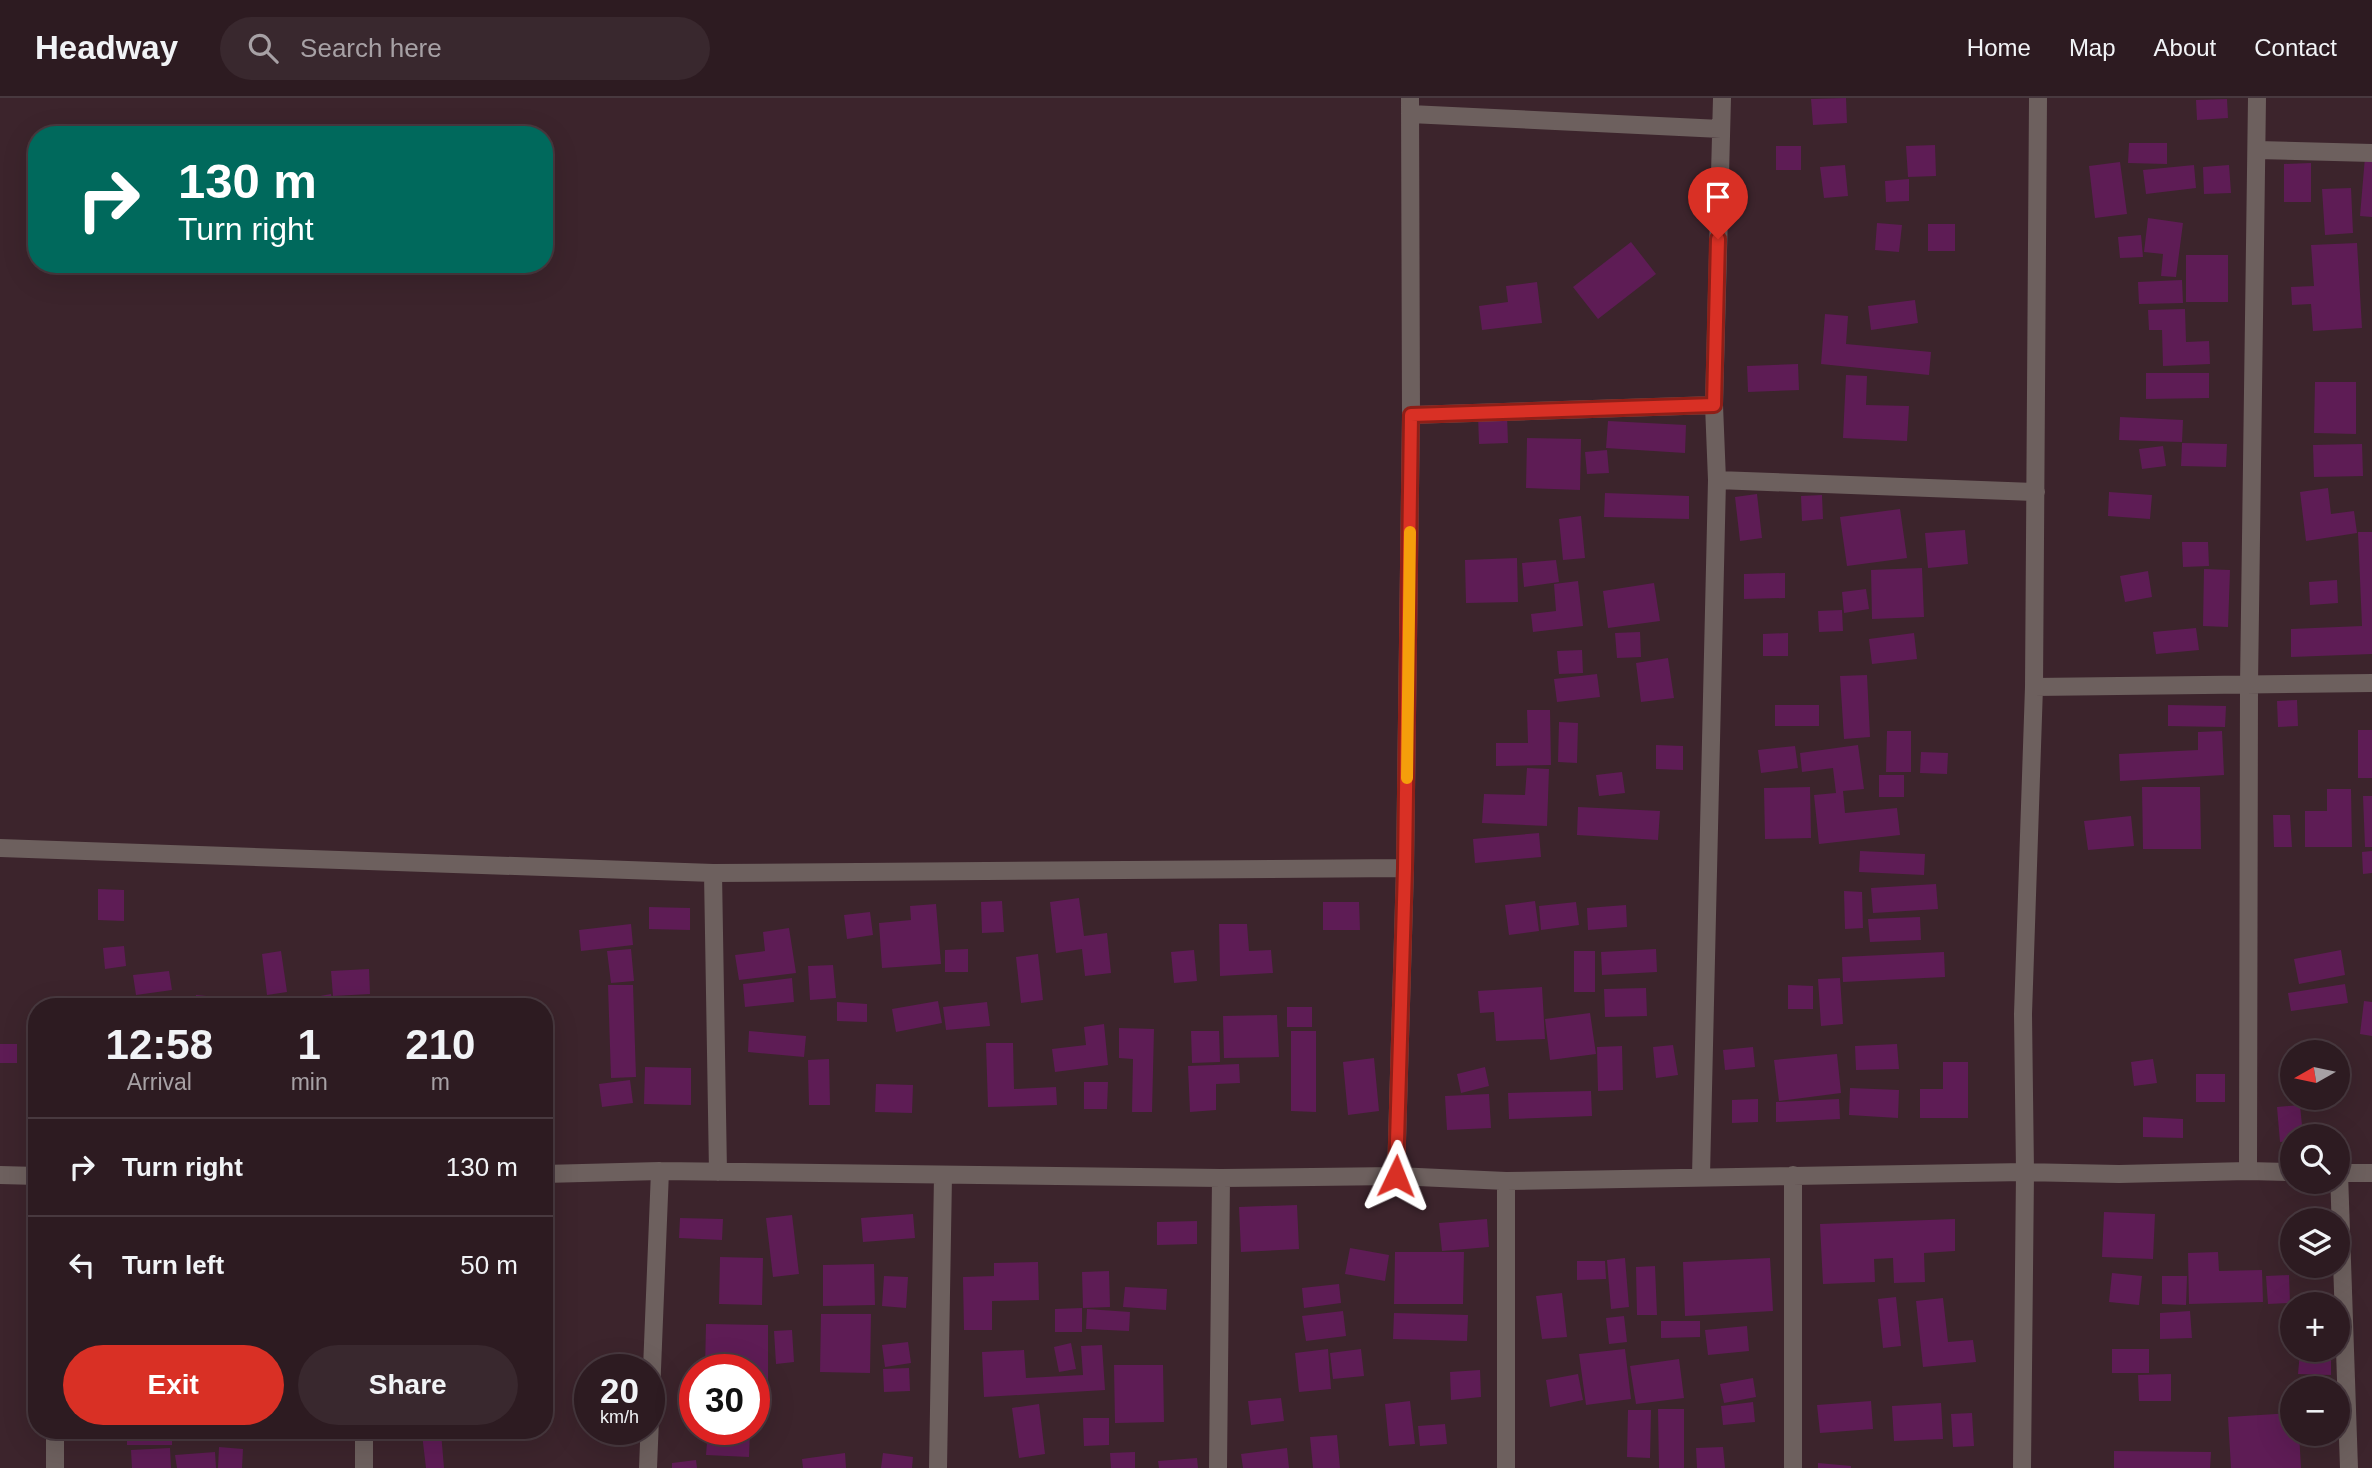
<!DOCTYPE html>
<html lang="en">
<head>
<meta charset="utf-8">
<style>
	:root { --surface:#2d1b21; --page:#39282e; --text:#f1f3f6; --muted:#a7a1a5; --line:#48393f; --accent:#d93025 }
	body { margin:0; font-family:Helvetica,sans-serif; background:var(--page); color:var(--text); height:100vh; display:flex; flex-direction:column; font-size:26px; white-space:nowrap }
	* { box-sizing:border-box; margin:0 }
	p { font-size:23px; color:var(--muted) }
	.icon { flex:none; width:38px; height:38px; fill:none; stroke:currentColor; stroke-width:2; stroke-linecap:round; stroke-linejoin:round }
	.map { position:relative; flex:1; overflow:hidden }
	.details { position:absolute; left:28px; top:900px; width:525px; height:441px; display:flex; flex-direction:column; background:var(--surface); border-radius:28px; box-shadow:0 7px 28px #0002,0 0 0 2px var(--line) }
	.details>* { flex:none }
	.guide { position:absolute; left:28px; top:28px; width:525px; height:147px; border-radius:28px; box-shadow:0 7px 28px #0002,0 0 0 2px var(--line); background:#00695c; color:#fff; overflow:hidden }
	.needle { width:46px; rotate:261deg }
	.tools { position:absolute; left:2280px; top:942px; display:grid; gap:14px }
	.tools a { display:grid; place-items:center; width:70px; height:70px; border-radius:50%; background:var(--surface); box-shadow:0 7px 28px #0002,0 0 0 2px var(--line); font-size:35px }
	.speed { position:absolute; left:574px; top:1256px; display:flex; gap:14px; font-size:35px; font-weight:700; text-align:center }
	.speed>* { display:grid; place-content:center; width:91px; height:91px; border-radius:50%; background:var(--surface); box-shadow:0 7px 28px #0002,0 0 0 2px var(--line); line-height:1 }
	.speed small { font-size:18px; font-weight:400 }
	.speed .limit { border:10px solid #d22; background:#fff; color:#111 }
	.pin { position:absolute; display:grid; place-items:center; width:60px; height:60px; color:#fff; margin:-72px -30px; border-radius:50% 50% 50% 0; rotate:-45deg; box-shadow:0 0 7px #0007 }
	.pin .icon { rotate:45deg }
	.me { position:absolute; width:77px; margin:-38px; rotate:2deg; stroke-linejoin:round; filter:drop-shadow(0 0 5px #0008) }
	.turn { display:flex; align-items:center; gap:24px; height:147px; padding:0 35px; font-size:32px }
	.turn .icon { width:91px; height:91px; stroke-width:2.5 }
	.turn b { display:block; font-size:49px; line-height:60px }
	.eta { display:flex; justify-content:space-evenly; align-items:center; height:119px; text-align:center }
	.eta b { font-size:42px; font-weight:700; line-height:49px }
	.action { display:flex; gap:14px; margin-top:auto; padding:14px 35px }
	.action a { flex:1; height:80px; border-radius:42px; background:var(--accent); color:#fff; font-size:28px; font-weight:700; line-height:80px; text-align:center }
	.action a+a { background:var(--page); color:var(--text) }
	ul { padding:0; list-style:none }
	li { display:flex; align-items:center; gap:21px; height:98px; padding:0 35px; border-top:2px solid var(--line) }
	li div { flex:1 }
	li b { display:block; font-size:26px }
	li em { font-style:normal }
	header { display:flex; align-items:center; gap:42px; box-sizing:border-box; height:98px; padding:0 35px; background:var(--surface); border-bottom:2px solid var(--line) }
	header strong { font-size:33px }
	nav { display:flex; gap:38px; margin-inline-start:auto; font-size:24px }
	.search { width:490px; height:63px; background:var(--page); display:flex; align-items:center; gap:18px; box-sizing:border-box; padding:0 24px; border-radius:38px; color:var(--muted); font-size:26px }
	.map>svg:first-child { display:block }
	.building { fill:#5e1c55 }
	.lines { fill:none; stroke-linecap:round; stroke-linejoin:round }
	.minor { stroke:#6d605e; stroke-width:18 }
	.route-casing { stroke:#8d1f18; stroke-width:18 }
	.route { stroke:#d93025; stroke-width:12 }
	.slow { stroke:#f59e0b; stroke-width:12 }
</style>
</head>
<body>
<header>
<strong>Headway</strong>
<div class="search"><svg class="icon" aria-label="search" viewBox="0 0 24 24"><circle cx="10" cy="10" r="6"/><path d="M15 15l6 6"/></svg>Search here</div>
<nav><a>Home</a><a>Map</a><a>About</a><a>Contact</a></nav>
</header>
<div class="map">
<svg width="2372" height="1370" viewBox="0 0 2372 1370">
	<rect width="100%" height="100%" fill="#3c242c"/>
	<path class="building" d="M1846 0 1847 25 1813 27 1811 1Z
		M2227 1 2228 20 2197 22 2196 2Z
		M2129 45H2167V66L2128 65Z
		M1935 47 1936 78 1908 79 1906 48Z
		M1776 48H1801V72H1776Z
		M2365 59H2372V119L2360 118Z
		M2120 64 2127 116 2095 120 2089 68Z
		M2311 65V104H2284V66Z
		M1845 67 1848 98 1824 100 1820 69Z
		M2194 67 2196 90 2146 96 2143 72Z
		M2229 67 2231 95 2204 96 2203 69Z
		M1909 81V103L1886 104 1885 83Z
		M2351 90 2353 135 2325 137 2322 91Z
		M2148 120 2183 125 2176 179 2161 178 2163 156 2144 154Z
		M1877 125 1902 127 1899 154 1875 152Z
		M1928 126H1955V153H1928Z
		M2141 137 2143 159 2120 160 2118 139Z
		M1631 144 1656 176 1598 221 1573 189Z
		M2357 145 2362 230 2313 233 2311 206 2292 207 2291 189 2314 188 2311 147Z
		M2186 157H2228V204H2186Z
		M2182 182 2183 205 2139 206 2138 184Z
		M1537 184 1542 225 1482 232 1479 208 1508 204 1506 188Z
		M1915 202 1918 225 1871 232 1868 208Z
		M2185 211 2186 244 2209 243 2210 266 2163 268 2162 232H2149L2148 212Z
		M1825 216 1848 218 1846 246 1931 254 1929 277 1821 266Z
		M1798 266 1799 292 1748 294 1747 268Z
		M2146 275H2209V300L2146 301Z
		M1846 277 1867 278 1866 307 1909 308 1907 343 1843 340Z
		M2315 284H2356V336L2314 335Z
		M1478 317H1507L1508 345 1479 346Z
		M2120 319 2183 322 2182 344 2119 342Z
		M1608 323 1686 327 1685 355 1606 350Z
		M1527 340 1581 341 1580 392 1526 390Z
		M2182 345 2227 346 2226 369 2181 368Z
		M2362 346 2363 378 2314 379 2313 347Z
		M2163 348 2166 368 2142 371 2139 351Z
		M1607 352 1609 375 1587 376 1585 354Z
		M2328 390 2331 416 2354 413 2357 435 2306 443 2300 394Z
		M2109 394 2152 397 2150 421 2108 418Z
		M1605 395 1689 398V421L1604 419Z
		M1757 396 1762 440 1740 443 1735 399Z
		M1822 397 1823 421 1802 423 1801 398Z
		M1900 411 1907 460 1847 468 1840 419Z
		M1581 418 1585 460 1563 462 1559 421Z
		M1965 432 1968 466 1928 470 1925 435Z
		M2358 434H2372V556L2291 559V531L2362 528Z
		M2182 444H2208L2209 468 2183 469Z
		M1517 460 1518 504 1466 505 1465 462Z
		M1556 462 1559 484 1524 489 1522 465Z
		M1922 470 1924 519 1872 521 1871 472Z
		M2204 471 2230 472 2228 529 2203 528Z
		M2148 473 2152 499 2125 504 2120 478Z
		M1785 475V500L1744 501V476Z
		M2337 482 2338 505 2310 507 2309 484Z
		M1578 483 1583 528 1533 534 1531 516 1556 513 1554 486Z
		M1654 485 1660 523 1608 530 1603 493Z
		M1866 491 1869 511 1844 515 1842 494Z
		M1842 512 1843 533 1819 534 1818 513Z
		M2196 530 2199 552 2156 556 2153 534Z
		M1640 534 1641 559 1617 560 1615 535Z
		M1788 535V558H1763V536Z
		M1914 535 1917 561 1872 566 1869 541Z
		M1582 552 1583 575 1559 576 1557 553Z
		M1668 560 1674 600 1641 604 1636 565Z
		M1597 576 1600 599 1557 604 1554 581Z
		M1867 577 1870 639 1844 641 1840 578Z
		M2297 602 2298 628 2278 629 2277 603Z
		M1775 607H1819V628H1775Z
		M2168 607 2226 608 2225 629 2168 628Z
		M1527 612H1550L1551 667 1496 668V645H1528Z
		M1559 624 1578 625 1577 665 1558 664Z
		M2358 632H2372V680H2358Z
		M1887 633H1911V674H1886Z
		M2222 633 2224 677 2120 683 2119 656 2198 652V634Z
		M1656 647 1683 648V672L1656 671Z
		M1858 647 1864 691 1843 693 1845 715 1897 710 1900 737 1819 746 1814 697 1836 695 1833 670 1802 674 1800 655Z
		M1795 648 1798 670 1761 675 1758 652Z
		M1921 654 1948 655 1947 676 1920 675Z
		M1527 670 1549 671 1547 728 1482 725 1484 696 1525 697Z
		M1622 674 1625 695 1599 698 1596 677Z
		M1879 677H1904V699H1879Z
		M1810 689 1811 740 1765 741 1764 690Z
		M2142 689H2200L2201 751H2143Z
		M2327 691H2351L2352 749H2305V713H2327Z
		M2363 698H2372V749H2365Z
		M1578 709 1660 713 1658 742 1577 737Z
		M2273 717H2290L2292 749H2274Z
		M2131 718 2134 748 2088 752 2084 723Z
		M1539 735 1541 759 1475 765 1473 741Z
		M1860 753 1925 756 1924 777 1859 774Z
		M2372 753V775L2363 776 2362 754Z
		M1936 786 1938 811 1873 815 1871 790Z
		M98 791 124 792V823L98 822Z
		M1844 793 1862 794 1863 830 1845 831Z
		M1079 800 1084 838 1107 835 1111 875 1085 878 1082 851 1056 855 1050 804Z
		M1002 803 1004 834 982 835 981 804Z
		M1535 803 1539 833 1509 837 1505 807Z
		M1323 804H1359L1360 832H1323Z
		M1576 804 1579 827 1541 832 1539 808Z
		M936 806 941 866 882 870 879 825 911 822 910 808Z
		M1626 807 1627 829 1588 832 1587 810Z
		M649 809 690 810V832L649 831Z
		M870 814 873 837 847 841 844 817Z
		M1920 819 1921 842 1870 844 1868 821Z
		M631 826 633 847 581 853 579 832Z
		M1219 826H1247L1249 853 1271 852 1273 875 1220 878Z
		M789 830 796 875 739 882 735 857 765 853 763 834Z
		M124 848 126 868 105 871 103 850Z
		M631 851 634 883 611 885 607 853Z
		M968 851V874H945V852Z
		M1656 851 1657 874 1602 877 1601 854Z
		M1194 852 1197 883 1174 885 1171 854Z
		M2341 852 2345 877 2299 886 2294 861Z
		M281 853 287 894 267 897 262 856Z
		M1574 853H1595V894H1574Z
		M1944 854 1945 879 1843 884 1842 859Z
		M1038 856 1043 902 1021 905 1016 859Z
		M833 867 836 900 810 902 808 868Z
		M369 871 370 896 333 898 331 873Z
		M169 873 172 892 136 897 133 877Z
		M792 880 794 904 745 909 743 886Z
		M1840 880 1843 926 1821 928 1818 881Z
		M2345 886 2348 905 2291 913 2288 895Z
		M608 887H633L636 979 611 980Z
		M1788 887 1813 888V911H1788Z
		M1542 889 1545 941 1496 943 1494 914 1480 915 1478 893Z
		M1646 890 1647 918 1605 919 1604 891Z
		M331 896 333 908H284L283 905Z
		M196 897 217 899 216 908H195Z
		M938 903 942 925 896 934 892 911Z
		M2364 903 2372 904V938L2360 936Z
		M837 904 867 906V924L837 923Z
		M987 904 990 928 946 932 943 909Z
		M1287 909H1312V929H1287Z
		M1590 915 1596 956 1550 962 1545 921Z
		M1277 917 1279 959 1224 960 1223 918Z
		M1104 926 1108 967 1055 974 1052 951 1086 947 1084 929Z
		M1119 930 1154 931 1152 1014H1132L1133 961 1119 960Z
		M749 933 806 938 804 959 748 954Z
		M1191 933H1219L1220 964 1192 965Z
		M1291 933H1316V1014L1291 1013Z
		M986 945H1013L1014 991 1056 989 1057 1007 988 1009Z
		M0 946H17V965H0Z
		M1897 946 1899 971 1856 972 1855 948Z
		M1673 947 1678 977 1656 980 1653 949Z
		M1622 948 1623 992 1598 993 1597 949Z
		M1753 949 1755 969 1725 972 1723 952Z
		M1837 956 1841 995 1779 1003 1774 962Z
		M1374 960 1379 1013 1348 1017 1343 964Z
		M829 961 830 1007H809L808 962Z
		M2153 961 2157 985 2134 988 2131 964Z
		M1943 964H1968V1020H1920V991H1943Z
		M1239 966 1240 985 1216 986V1012L1190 1014 1188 968Z
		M645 969 691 970V1007L644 1006Z
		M1485 969 1489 988 1461 995 1457 976Z
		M2196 976H2225V1004H2196Z
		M630 982 633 1005 602 1009 599 986Z
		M1084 984H1108L1107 1011H1084Z
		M876 986 913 987 912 1015 875 1014Z
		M1850 990 1899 992 1898 1020 1849 1017Z
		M1591 993 1592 1018 1509 1021 1508 995Z
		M1489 996 1491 1030 1447 1032 1445 998Z
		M1758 1001V1024L1732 1025V1002Z
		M1839 1001 1840 1021 1776 1024V1004Z
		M2300 1007 2303 1038H2292V1043L2280 1044 2277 1009Z
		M2143 1019 2183 1021V1040L2143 1039Z
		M1297 1107 1299 1151 1241 1154 1239 1109Z
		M2104 1114 2155 1116 2153 1161 2102 1159Z
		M913 1116 915 1140 863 1144 861 1120Z
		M792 1117 799 1176 773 1179 766 1120Z
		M680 1120 723 1121 722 1142 679 1140Z
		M1487 1121 1489 1149 1442 1153 1439 1125Z
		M1955 1121V1153L1924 1155 1925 1184 1894 1185 1893 1160 1874 1161 1875 1184 1823 1186 1820 1126Z
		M1197 1123V1146L1157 1147V1124Z
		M1350 1150 1389 1157 1385 1183 1345 1176Z
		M1395 1154H1464L1463 1206H1394Z
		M2218 1154 2219 1173 2262 1172 2263 1204 2189 1206 2188 1155Z
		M720 1159 763 1160 762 1207 719 1206Z
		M1625 1160 1629 1209 1611 1211 1607 1162Z
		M1770 1160 1773 1213 1685 1218 1683 1164Z
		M1577 1163H1605L1606 1181 1577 1182Z
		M1038 1164 1039 1202 992 1203V1232H964L963 1179 994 1178V1165Z
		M874 1166 875 1207 823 1208V1167Z
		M1655 1168 1657 1217H1637L1636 1169Z
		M1109 1173 1110 1209 1083 1210 1082 1174Z
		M2112 1175 2142 1178 2139 1207 2109 1204Z
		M2289 1177 2290 1205 2268 1206 2266 1178Z
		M884 1178 908 1179 906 1210 882 1208Z
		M2162 1178H2187L2186 1207 2162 1206Z
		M1339 1186 1341 1205 1304 1210 1302 1190Z
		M1125 1189 1167 1191 1166 1212 1123 1209Z
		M1562 1195 1567 1239 1542 1241 1536 1198Z
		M1896 1199 1901 1248 1883 1250 1878 1201Z
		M1943 1200 1948 1244 1973 1242 1976 1264 1923 1269 1916 1203Z
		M1082 1210V1234H1055V1211Z
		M1087 1211 1130 1214 1129 1233 1086 1231Z
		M1343 1213 1346 1238 1306 1243 1302 1218Z
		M2190 1213 2192 1240 2160 1241V1215Z
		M1394 1215 1468 1217 1467 1243 1393 1241Z
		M821 1216H871L870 1275 820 1274Z
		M1624 1218 1627 1244 1609 1246 1606 1220Z
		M1661 1223H1700V1239L1661 1240Z
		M706 1226 768 1227V1293H754V1272H705Z
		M1747 1228 1749 1253 1708 1257 1705 1232Z
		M792 1232 794 1264 776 1266 774 1233Z
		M908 1244 911 1265 885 1269 882 1247Z
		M1071 1245 1076 1271 1059 1274 1054 1249Z
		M1102 1247 1105 1292 984 1299 982 1254 1024 1252 1026 1280 1083 1277 1081 1248Z
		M1328 1251 1331 1291 1299 1294 1295 1255Z
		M1361 1251 1364 1278 1333 1281 1330 1255Z
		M1625 1251 1631 1301 1586 1307 1579 1256Z
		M2112 1251H2149V1275H2112Z
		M2300 1254 2331 1256V1277L2298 1276Z
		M1679 1261 1684 1300 1636 1306 1630 1268Z
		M1114 1267H1163L1164 1324 1115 1325Z
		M909 1270 910 1293 884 1294 883 1271Z
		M1480 1272 1481 1299 1451 1302 1450 1274Z
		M1578 1276 1583 1302 1550 1309 1546 1282Z
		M2171 1276V1303H2139L2138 1277Z
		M1753 1280 1756 1299 1724 1305 1720 1286Z
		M1281 1300 1284 1323 1251 1327 1248 1303Z
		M1410 1303 1415 1346 1389 1348 1385 1306Z
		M1871 1303 1873 1331 1820 1335 1817 1307Z
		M1753 1304 1755 1324 1723 1327 1721 1308Z
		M1941 1305 1943 1341 1894 1343 1892 1308Z
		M1039 1306 1045 1356 1019 1360 1012 1310Z
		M1658 1311H1684V1370H1659Z
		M1628 1312H1651L1650 1360 1627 1359Z
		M1972 1315 1974 1348 1953 1349 1951 1316Z
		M2292 1315V1335H2299L2301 1370H2231L2228 1319Z
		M1083 1320H1109V1347L1084 1348Z
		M1445 1326 1447 1346 1420 1348 1418 1328Z
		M127 1332H172V1347H127Z
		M190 1332H216L217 1338 191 1340Z
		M219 1332H254V1343H219Z
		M708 1332H750L749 1359 706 1357Z
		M441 1334 444 1370H426L422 1336Z
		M2301 1335H2326L2327 1340 2302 1342Z
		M1337 1337 1340 1370H1313L1310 1339Z
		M219 1349 243 1351 242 1370H218Z
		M1723 1349 1725 1370H1697L1696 1350Z
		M170 1350 171 1370H132L131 1352Z
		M1287 1350 1289 1370H1243L1241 1356Z
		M2114 1353 2211 1354 2210 1370H2114Z
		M215 1354 216 1370H177L175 1357Z
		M1135 1354V1370H1111L1110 1355Z
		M845 1355 846 1370H803L802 1361Z
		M883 1355 913 1359 912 1370H881Z
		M1197 1360 1198 1370H1159L1158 1363Z
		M696 1362 697 1370H672V1365Z
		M1818 1365 1851 1368V1370H1818Z"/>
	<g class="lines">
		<path class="minor" d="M1410 16 1721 31
			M2257 52 2372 55
			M1411 317 1714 307
			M1717 382 2036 394
			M2034 589 2372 585
			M0 750 713 775 1405 770
			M713 775 718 1074
			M2248 1073 2249 587 2257 0
			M2338 1075H2372
			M2339 1075 2349 1370
			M544 1076 660 1073 1221 1080 1396 1078 1506 1083 2025 1074 2119 1076 2248 1073 2292 1074
			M0 1077 37 1078
			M1793 1077V1370
			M1396 1078 1405 770 1411 317 1410 0
			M1701 1078 1717 382 1714 307 1722 0
			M55 1332V1370
			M364 1370V1332
			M648 1370 660 1073
			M938 1370 943 1078
			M1218 1370 1221 1080
			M1506 1370V1083
			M2022 1370 2025 1074 2023 916 2034 589 2038 0"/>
	</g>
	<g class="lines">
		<defs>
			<path id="route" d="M1396 1078 1405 770 1411 317 1714 307 1718 141"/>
		</defs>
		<use href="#route" class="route-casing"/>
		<use href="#route" class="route"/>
		<path class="slow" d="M1407 680 1410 434"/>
	</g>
</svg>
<div class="tools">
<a><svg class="needle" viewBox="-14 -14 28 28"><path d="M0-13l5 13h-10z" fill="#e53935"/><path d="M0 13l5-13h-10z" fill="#a7a1a5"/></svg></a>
<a><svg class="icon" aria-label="search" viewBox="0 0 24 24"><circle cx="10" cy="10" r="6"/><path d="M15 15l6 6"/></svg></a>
<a><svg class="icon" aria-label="layers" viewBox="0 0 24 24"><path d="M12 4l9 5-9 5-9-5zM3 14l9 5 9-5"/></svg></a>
<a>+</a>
<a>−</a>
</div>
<div class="speed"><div>20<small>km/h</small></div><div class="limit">30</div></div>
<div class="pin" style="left:1718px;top:141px;background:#d93025"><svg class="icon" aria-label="arrive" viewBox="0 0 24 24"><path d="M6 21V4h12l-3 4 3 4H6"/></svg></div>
<svg class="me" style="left:1396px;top:1078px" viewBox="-20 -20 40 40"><path d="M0-17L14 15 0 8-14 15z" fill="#d93025" stroke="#fff" stroke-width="4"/></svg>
<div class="guide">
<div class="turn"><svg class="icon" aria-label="right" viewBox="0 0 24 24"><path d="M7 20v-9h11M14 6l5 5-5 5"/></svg><div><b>130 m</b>Turn right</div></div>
</div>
<section class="details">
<div class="eta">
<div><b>12:58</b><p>Arrival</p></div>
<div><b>1</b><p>min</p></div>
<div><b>210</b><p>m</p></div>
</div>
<ul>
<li><svg class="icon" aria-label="right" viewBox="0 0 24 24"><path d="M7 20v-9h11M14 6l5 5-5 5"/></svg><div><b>Turn right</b></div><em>130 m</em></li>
<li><svg class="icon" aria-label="left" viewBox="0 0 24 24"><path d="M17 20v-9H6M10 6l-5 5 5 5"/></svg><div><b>Turn left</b></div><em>50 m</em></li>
</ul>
<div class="action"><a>Exit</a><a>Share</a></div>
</section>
</div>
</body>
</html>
